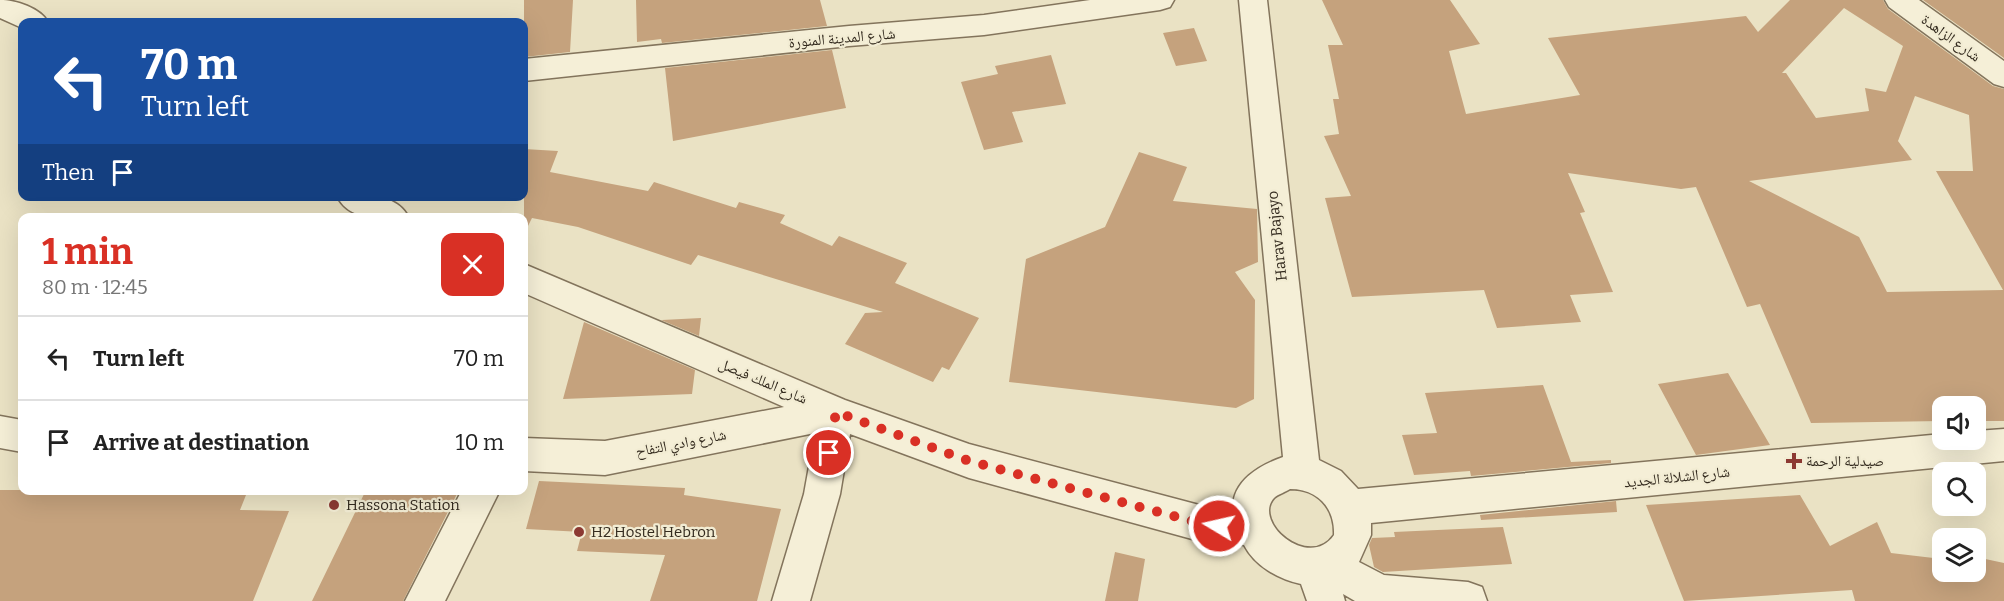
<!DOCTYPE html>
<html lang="en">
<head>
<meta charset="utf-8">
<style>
	:root { --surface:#fff; --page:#f6f6f6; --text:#222; --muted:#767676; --line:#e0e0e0; --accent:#d93025 }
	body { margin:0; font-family:Bitter,"Noto Naskh Arabic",serif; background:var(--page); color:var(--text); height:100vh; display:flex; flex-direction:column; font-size:22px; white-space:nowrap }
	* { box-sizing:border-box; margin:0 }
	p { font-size:20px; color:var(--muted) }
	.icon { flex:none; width:33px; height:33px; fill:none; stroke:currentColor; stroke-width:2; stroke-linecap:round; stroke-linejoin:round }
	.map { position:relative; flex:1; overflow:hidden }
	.panel { position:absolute; left:18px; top:213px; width:510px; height:282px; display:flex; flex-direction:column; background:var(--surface); border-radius:12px; box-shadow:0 6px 24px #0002 }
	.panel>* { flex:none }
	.guide { position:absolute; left:18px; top:18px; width:510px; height:183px; border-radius:12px; box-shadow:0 6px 24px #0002; background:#1a4fa0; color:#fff; overflow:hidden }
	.controls { position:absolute; left:1932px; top:396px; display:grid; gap:12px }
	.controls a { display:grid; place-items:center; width:54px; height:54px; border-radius:12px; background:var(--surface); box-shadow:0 6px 24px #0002; font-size:30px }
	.pin { position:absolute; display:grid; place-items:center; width:51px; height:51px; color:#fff; margin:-26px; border:3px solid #fff; border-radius:50%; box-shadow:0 2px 6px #0007 }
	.me { position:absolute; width:66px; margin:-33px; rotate:279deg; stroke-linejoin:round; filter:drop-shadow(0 0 4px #0008) }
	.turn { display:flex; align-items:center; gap:21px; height:126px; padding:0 24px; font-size:27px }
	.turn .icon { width:78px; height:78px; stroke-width:2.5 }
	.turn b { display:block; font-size:42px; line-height:51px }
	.then { display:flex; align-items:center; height:57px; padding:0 24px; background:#0003; gap:12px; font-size:22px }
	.round { display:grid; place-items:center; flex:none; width:63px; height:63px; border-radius:12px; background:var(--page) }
	.summary { display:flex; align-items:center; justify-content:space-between; height:102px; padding:0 24px }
	h1 { font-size:36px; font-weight:700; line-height:45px; color:var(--accent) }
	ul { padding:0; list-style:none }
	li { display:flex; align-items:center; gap:18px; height:84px; padding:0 24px; border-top:2px solid var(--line) }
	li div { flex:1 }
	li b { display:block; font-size:22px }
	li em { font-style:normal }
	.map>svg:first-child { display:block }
	.building { fill:#c5a27d; fill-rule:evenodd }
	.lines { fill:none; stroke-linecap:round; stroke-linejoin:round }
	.minor-casing { stroke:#83745c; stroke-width:3 }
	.minor { fill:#f5efd7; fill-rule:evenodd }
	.route { stroke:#d93025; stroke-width:10; stroke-dasharray:0 18 }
	.poi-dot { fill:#8c3932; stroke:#f2ecd3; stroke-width:2 }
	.labels { text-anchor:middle; stroke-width:4.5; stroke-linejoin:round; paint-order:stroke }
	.street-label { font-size:15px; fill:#342b1f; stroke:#f2ecd3 }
	.poi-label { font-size:15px; fill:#342b1f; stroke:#f2ecd3; text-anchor:start }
</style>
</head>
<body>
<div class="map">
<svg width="2004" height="601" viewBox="0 0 2004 601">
	<rect width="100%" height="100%" fill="#eae2c4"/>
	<path class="building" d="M524 0H573L570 52 524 57Z
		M636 0H820L827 26 662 43 661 39 637 42Z
		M1322 0H1450L1480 44 1449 51 1466 114 1580 95 1548 38 1746 16 1758 32 1790 0H1883L1888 9 1993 86 2004 89V421H1976V406H1942V421L1811 423 1760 304 1747 307 1696 187 1681 189 1568 173 1585 212 1580 213 1613 292 1570 295 1581 322 1497 328 1484 290 1352 297 1325 198 1351 196 1324 136 1339 134 1333 99H1339L1328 45H1343ZM1844 8 1903 46 1886 92 1865 88 1869 111 1816 118 1786 73H1782ZM1915 96 1969 115 1973 171H1936L2003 290 1887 292 1859 237 1749 181 1912 160 1898 141Z
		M1923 0H2004V58Z
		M1194 28 1207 61 1176 66 1163 33Z
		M832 50 846 108 673 141 665 68Z
		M1051 55 1066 104 1012 112 1023 142 984 150 961 82 998 74 995 66Z
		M524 149 558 151 550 172 648 191 654 182 736 208 739 202 785 215 780 223 832 246 839 236 907 263 895 283 979 318 949 370 942 367 933 382 845 344 865 313 883 312 698 255 691 265 578 227 532 218 524 234Z
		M1139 152 1187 167 1173 201 1257 209 1258 262 1235 272 1255 300 1254 399 1236 408 1009 382 1026 259 1105 227Z
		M701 318 699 336 661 320H662Z
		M584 322 695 370 692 394 563 399Z
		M1728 373 1770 445 1696 455 1658 384Z
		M1543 385 1571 462 1611 460V463L1471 476 1470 471 1414 475 1402 435 1437 433 1425 393Z
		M539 481 685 488 684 495 781 509 757 601H650L665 555 577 551 582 532 526 529Z
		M0 490H248L240 510 289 511 253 601H0Z
		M366 490H459L403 601H312Z
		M1800 495 1830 546 1877 522 1891 553 1942 559V572H1976V557L2004 563V601H1855L1852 590 1684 601 1646 505Z
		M1616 501 1617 512 1481 520 1480 515Z
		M1503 527 1512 564 1383 572 1374 567 1369 545 1372 538 1395 537 1394 532Z
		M1115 552 1145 559 1138 601H1105Z"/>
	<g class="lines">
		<defs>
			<path id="minor" d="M0 0C16 0 40 8 48 22H22V28L0 18Z
				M1090 0H1174L1170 7 1160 10 984 35 849 46 524 81V59L849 26 984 15Z
				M1239 0H1267L1319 460 1341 471 1358 489 1942 434V440H1976V431L2004 429V461L1371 523V535L1359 562 1384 575 1468 582 1482 587 1487 601H1355L1343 594 1345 601H1307L1301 584C1278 579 1255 566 1244 545L1203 542 969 478 850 434 840 494 810 601H772L804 494 815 433 605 475 524 471V438L605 441 784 407 524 293V264L845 400 969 444 1203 506 1233 509C1232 481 1260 465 1283 457ZM1290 489C1318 489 1335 508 1334 535 1309 571 1252 522 1274 498 1278 494 1286 492 1290 489Z
				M1885 0H1919L2004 61V87L1994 84 1889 7Z
				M337 196C362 196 396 191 409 218 385 218 350 223 337 196Z
				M0 416 22 420V452L0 448Z
				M462 490H500L445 601H405Z"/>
		</defs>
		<use href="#minor" class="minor-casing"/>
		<use href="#minor" class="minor"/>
	</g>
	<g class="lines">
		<path class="route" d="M829 453 836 412 969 461 1203 524 1219 526"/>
	</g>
	<g class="poi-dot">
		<path d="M1791 452h6v6h6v6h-6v6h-6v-6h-6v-6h6z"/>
		<circle cx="334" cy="505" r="6"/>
		<circle cx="579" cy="532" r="6"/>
	</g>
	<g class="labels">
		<g class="street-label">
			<text transform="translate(842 38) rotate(-5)" y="5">شارع المدينة المنورة</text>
			<text transform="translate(1951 38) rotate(36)" y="5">شارع الزاهدة</text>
			<text transform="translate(1277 236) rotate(-96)" y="5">Harav Bajayo</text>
			<text transform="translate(763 381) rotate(23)" y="5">شارع الملك فيصل</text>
			<text transform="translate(681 443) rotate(-11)" y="5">شارع وادي التفاح</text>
			<text transform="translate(1677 477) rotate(-6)" y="5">شارع الشلالة الجديد</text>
		</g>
		<g class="poi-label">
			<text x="1806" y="466">صيدلية الرحمة</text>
			<text x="346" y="510">Hassona Station</text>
			<text x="591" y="537">H2 Hostel Hebron</text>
		</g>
	</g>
</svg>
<div class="controls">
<a><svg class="icon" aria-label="sound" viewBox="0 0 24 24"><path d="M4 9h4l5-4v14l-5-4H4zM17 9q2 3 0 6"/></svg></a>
<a><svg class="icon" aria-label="search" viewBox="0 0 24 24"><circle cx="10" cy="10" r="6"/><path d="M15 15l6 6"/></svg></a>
<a><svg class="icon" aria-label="layers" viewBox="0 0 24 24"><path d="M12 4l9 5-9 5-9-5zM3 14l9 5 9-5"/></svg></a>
</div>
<div class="pin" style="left:829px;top:453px;background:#d93025"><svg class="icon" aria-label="arrive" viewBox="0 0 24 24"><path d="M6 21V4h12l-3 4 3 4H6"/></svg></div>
<svg class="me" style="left:1219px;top:526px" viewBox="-20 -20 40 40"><circle r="17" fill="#d93025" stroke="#fff" stroke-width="3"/><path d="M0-11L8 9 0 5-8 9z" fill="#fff"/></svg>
<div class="guide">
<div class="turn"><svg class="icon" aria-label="left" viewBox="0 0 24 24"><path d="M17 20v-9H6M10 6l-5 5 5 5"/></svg><div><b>70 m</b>Turn left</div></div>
<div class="then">Then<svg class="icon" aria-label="arrive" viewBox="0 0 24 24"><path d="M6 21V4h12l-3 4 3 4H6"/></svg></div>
</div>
<section class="panel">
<div class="summary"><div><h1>1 min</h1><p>80 m · 12:45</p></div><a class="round" style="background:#d93025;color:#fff"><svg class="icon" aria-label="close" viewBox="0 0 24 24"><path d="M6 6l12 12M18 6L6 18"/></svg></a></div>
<ul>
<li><svg class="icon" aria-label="left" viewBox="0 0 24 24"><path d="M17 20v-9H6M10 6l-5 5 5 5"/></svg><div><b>Turn left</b></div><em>70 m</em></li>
<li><svg class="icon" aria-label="arrive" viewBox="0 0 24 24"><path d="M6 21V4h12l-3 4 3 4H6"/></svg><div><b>Arrive at destination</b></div><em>10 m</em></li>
</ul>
</section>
</div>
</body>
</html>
